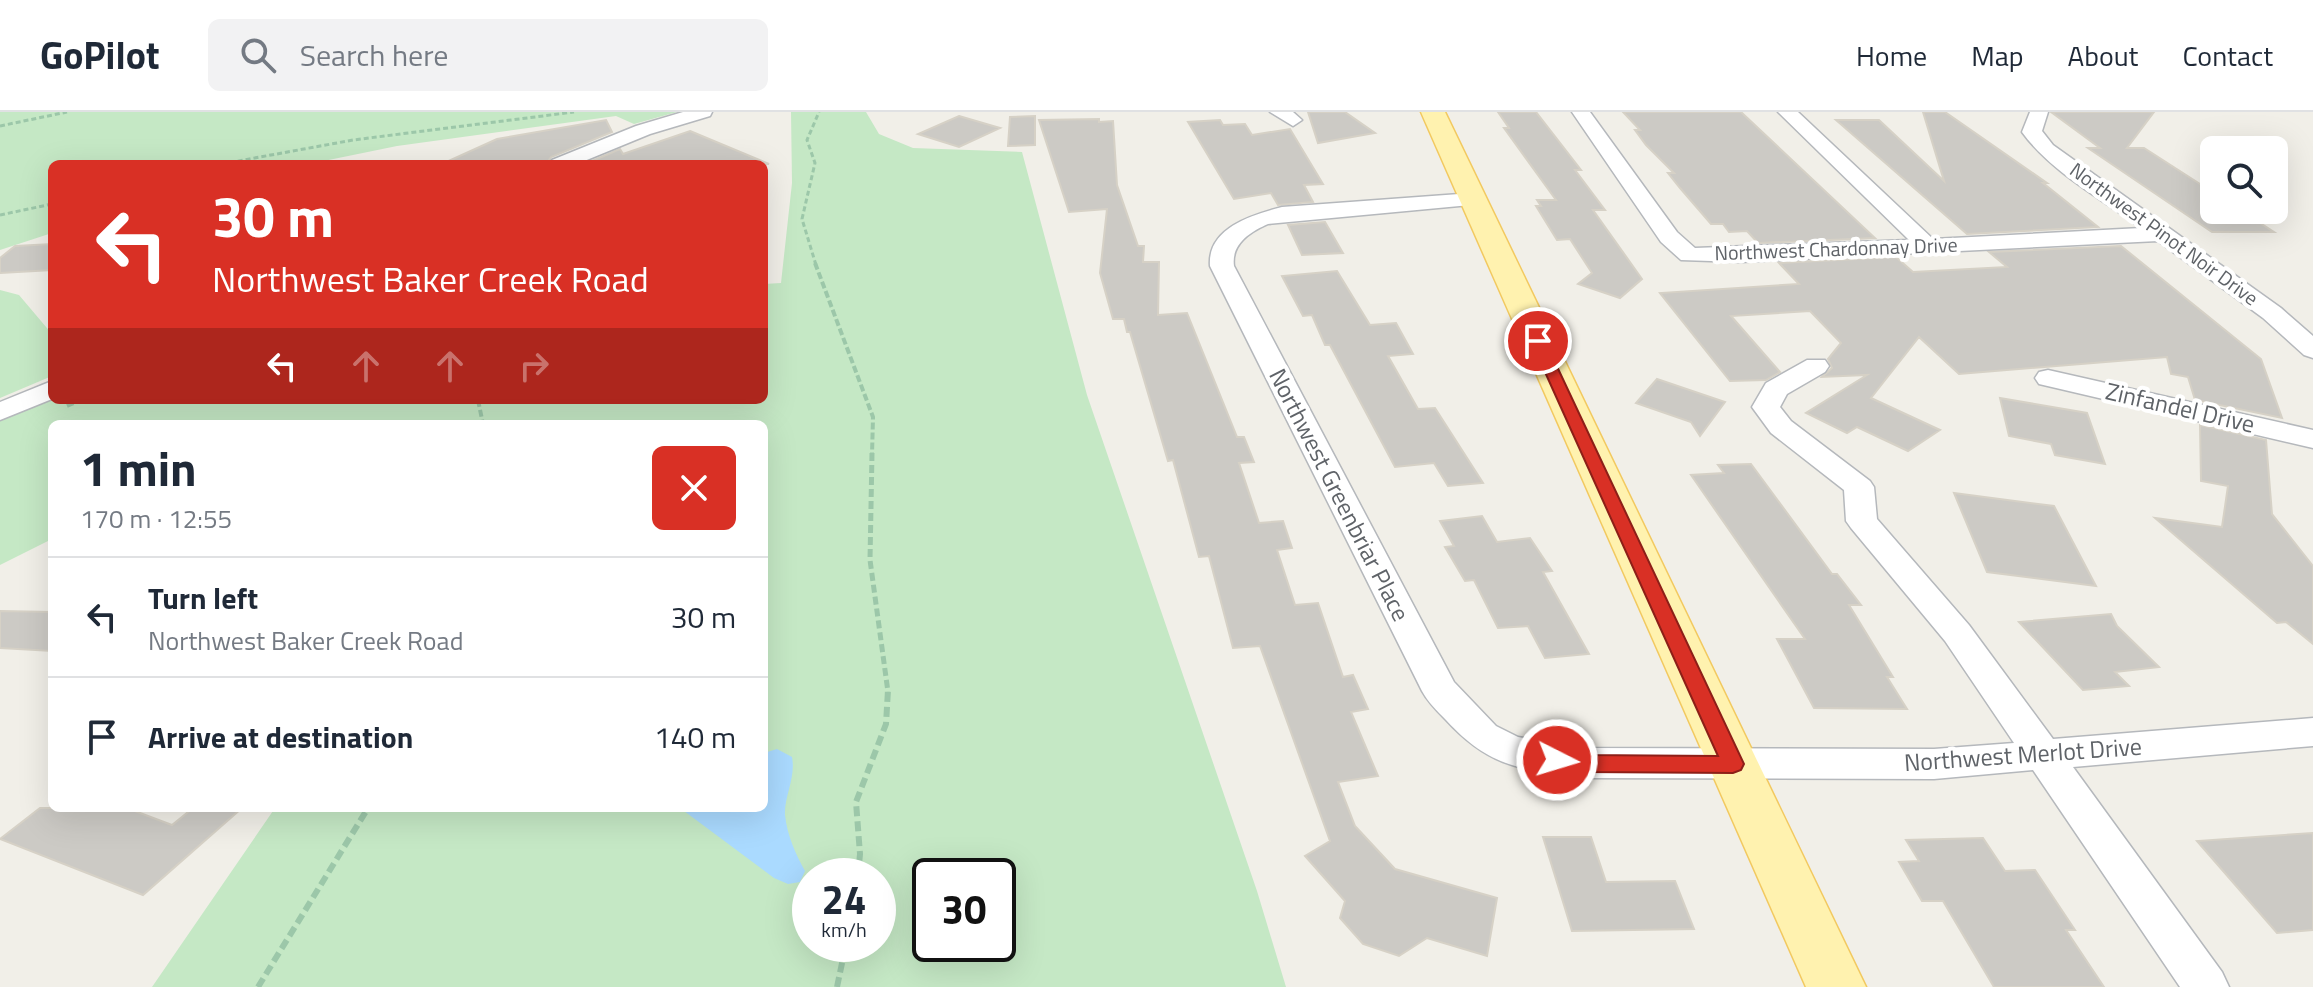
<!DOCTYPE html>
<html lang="en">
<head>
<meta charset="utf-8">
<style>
	:root { --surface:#fff; --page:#f2f2f3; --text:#1f2937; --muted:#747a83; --line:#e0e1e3 }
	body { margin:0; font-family:"Titillium Web",sans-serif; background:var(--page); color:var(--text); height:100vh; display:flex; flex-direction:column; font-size:30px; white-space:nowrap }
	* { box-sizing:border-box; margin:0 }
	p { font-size:26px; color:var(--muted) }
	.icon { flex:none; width:44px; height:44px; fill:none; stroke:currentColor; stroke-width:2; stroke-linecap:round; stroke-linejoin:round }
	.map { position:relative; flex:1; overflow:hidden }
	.details { position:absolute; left:48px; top:308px; width:720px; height:392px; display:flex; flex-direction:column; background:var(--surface); border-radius:12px; box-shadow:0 8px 32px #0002 }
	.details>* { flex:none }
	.guide { position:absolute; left:48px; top:48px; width:720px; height:244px; border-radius:12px; box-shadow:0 8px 32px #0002; background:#d93025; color:#fff; overflow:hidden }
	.fabs { position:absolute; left:2200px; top:24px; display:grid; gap:16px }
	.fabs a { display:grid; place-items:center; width:88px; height:88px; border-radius:12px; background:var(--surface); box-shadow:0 8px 32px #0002; font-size:40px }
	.speed { position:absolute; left:792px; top:746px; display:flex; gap:16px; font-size:40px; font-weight:700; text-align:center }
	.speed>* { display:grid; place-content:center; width:104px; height:104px; border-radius:50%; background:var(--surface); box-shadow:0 8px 32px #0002; line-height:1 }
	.speed small { font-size:20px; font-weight:400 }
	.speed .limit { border:4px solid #111; border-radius:12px; background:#fff; color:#111 }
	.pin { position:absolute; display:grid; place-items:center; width:68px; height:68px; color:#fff; margin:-34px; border:4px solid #fff; border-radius:50%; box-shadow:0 2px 8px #0007 }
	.me { position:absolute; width:88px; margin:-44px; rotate:95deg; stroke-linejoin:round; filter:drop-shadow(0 0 6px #0008) }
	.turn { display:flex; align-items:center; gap:28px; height:168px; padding:0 32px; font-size:36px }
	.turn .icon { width:104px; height:104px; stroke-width:2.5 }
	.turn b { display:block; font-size:56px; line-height:68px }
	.lanes { display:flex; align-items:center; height:76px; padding:0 32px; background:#0003; justify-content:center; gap:40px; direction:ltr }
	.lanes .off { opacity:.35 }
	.round { display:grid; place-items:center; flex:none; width:84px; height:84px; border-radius:12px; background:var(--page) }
	.headline { display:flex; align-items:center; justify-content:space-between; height:136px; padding:0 32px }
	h1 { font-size:48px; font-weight:700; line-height:60px }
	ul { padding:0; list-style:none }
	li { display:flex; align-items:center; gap:24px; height:120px; padding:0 32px; border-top:2px solid var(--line) }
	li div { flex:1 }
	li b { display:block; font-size:30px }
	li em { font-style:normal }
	header { display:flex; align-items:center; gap:48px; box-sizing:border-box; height:112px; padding:0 40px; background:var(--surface); border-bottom:2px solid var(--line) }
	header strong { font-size:38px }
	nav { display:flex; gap:44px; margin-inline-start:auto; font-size:28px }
	.search { width:560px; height:72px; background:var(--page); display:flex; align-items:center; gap:20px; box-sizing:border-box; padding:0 28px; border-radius:12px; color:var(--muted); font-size:30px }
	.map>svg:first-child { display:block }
	.green { fill:#c5e8c5; fill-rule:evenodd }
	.water { fill:#aadaff }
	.building { fill:#cccac5; stroke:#d6d1c6; stroke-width:2 }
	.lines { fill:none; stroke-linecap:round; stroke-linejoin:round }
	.minor-casing { stroke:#b5b8bc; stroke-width:3 }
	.major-casing { stroke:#f2c960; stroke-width:3 }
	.path-far3 { stroke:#9cc7a9; stroke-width:3; stroke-dasharray:5 3; stroke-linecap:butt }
	.path-far2 { stroke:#9cc7a9; stroke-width:4; stroke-dasharray:7 3; stroke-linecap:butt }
	.path-far1 { stroke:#9cc7a9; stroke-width:5; stroke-dasharray:8 4; stroke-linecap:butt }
	.path { stroke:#9cc7a9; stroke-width:6; stroke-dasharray:10 5; stroke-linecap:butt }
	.minor { fill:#fff; fill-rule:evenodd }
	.major { fill:#fff2af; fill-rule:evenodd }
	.route { fill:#d93025; stroke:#8d1f18; stroke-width:2 }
	.labels { text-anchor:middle; stroke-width:8; stroke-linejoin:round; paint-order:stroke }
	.far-street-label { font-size:20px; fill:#5f6368; stroke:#fff }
	.street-label { font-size:24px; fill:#5f6368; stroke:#fff }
</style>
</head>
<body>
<header>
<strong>GoPilot</strong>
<div class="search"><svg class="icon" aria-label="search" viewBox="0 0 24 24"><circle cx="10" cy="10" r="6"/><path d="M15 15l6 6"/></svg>Search here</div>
<nav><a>Home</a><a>Map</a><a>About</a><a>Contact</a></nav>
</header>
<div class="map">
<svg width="2313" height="875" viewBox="0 0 2313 875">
	<rect width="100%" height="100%" fill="#f1efe8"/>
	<path class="green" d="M0 0H677L634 12 616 4 397 34 309 52H52V121L0 138Z
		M791 0H866L879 22 913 36 1022 40 1087 283 1257 779 1286 875H152L275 696H764V312H52V427L0 453V308L52 286 764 288V172L781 171 792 71ZM810 764H878V832H810ZM930 764H998V832H930Z
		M0 178 19 183 52 222V264L0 286Z"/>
	<path class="water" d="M777 637 792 645C796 666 784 684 785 703 787 723 796 743 805 759L800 770 788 772 774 766 680 696H764V641Z"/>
	<path class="building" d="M1308 0H1345L1375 21 1318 31Z
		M1498 0H1536L1581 58H1575L1605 98H1593L1642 167 1620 186 1578 172 1592 161 1570 127 1557 128 1536 94H1541L1537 88H1556L1504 16H1509Z
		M1623 0H1741L1875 126 1758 131 1747 119 1729 120 1723 112H1711L1680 76 1668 61H1674L1646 33 1635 18H1640Z
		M1923 0H1945L2047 71H2043L2098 115 1967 122 1836 8H1879L1944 69Z
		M2051 0H2154L2127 36H2144L2214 81V98H2240L2274 120H2212L2088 36H2100Z
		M959 4 1000 16 959 35 918 22Z
		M1035 4V33L1008 34 1010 5Z
		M1099 7V10L1113 9 1117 73 1138 134H1144L1143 150H1159L1158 203 1187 201 1237 325H1244L1254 350 1239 351 1259 411 1283 409 1292 436 1277 438 1295 493 1318 491 1343 565 1353 563 1368 597 1351 600 1378 664 1338 670 1355 714 1395 757 1497 786 1487 844 1427 826 1399 844 1363 832 1340 806 1345 789 1305 744 1330 729 1260 534 1233 536 1209 444 1199 445 1173 348 1168 349 1130 220H1127L1124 207H1113L1100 161 1107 97 1069 100 1039 8Z
		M606 8 612 20 551 45 546 52H442L497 27Z
		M1220 8 1223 13 1245 12 1252 23 1290 17 1323 72 1304 73 1313 90 1278 93 1271 81 1234 87 1188 10Z
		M690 19 769 52H585L620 37 623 42Z
		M1325 110 1343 141 1302 143 1288 113Z
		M52 132V158L0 161V146L15 134Z
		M2121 134 2261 247 2282 306 2195 288 2188 265 2171 262 2167 245 1959 262 1919 225 1871 286 1940 318 1908 339 1857 315 1847 321 1806 301 1867 263 1822 265 1832 256 1828 247 1841 231 1810 199 1731 204 1780 260 1766 268 1730 269 1660 181 1799 172 1779 151 1896 145 1913 160 2007 155 1989 140Z
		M1337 159 1370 213 1396 211 1413 242 1388 244 1418 297 1435 296 1483 371 1448 374 1434 351 1395 355 1330 233H1325L1312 203 1303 204 1282 164Z
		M1657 267 1725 290 1700 324 1691 310 1636 291Z
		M2000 286 2087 301 2105 352 2055 343 2051 332 2009 324Z
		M2200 313 2266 328 2272 402 2313 454V532L2286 510 2277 511 2155 406 2222 415 2228 374 2201 369Z
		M1751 352 1832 462H1837L1861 493H1849L1893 565H1887L1907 597 1814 596 1777 527H1805L1691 363 1724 361 1718 353Z
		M1954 381 2054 394 2096 474 1987 460Z
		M1482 404 1497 430 1530 426 1552 459 1543 460 1589 542 1545 546 1528 514 1498 516 1474 468 1465 469 1445 435 1454 434 1440 409Z
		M0 499 52 500V539L0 536Z
		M2111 502 2117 514 2159 555 2115 560 2129 574 2083 578 2019 510Z
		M40 696H127L172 713 193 696H242L143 783 0 727Z
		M2313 721V818L2277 821 2197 729Z
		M1543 725H1591L1606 770 1675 769 1694 817 1572 819Z
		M1983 726 2005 759 2035 758 2075 818H2066L2104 875H1994L1943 789H1922L1899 750 1919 749 1906 728Z"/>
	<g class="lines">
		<defs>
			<path id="minor" d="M683 0H712L710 4 650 22 577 52H549L552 48 636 14Z
				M1270 0H1293L1302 8 1293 14Z
				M1572 0H1590L1677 120 1695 136 1909 128 1778 0H1798L1933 127 2141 116C2102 87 2051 60 2022 20L2030 0H2048L2042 19 2053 33 2281 196 2313 224V246L2304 243 2263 206 2158 129 1741 150 1681 148 1661 130Z
				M1473 81 1481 82 1484 87 1481 92 1268 112C1250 120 1231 132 1234 154L1454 570 1496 614 1518 625 1582 636 1934 637 2014 631 1945 529 1851 416 1846 409 1844 378 1771 321 1752 295 1766 271 1807 248H1825L1829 254 1825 260 1787 282 1780 295 1791 309 1870 369 1874 375 1877 407 1969 513 2053 627 2313 606V634L2073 655 2222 860 2229 875H2180L2033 658 1934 667 1582 666C1521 657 1490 656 1446 608 1437 599 1428 590 1422 579L1210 154C1207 116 1252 103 1282 95Z
				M2048 258 2313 318V336L2039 272 2035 266 2039 260Z
				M52 269V287L0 308V290Z"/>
			<path id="major" d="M1421 0H1445L1866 875H1806Z"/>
		</defs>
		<use href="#minor" class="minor-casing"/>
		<use href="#major" class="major-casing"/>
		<path class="path-far3" d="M0 14 67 0
			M222 52 353 28 574 0
			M0 103 52 92
			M816 153 802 107 815 51 807 28 819 0"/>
		<path class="path-far2" d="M815 151 873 305 872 343
			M478 288 483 312
			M67 294 81 288"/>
		<path class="path-far1" d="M872 341 870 448 888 580"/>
		<path class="path" d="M858 764 860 742 856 690 886 612 888 578
			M258 875 368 696
			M837 875 846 832"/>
		<use href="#minor" class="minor"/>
		<use href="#major" class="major"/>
	</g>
	<path class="route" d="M1538 224 1545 229 1744 652 1741 658 1733 661 1582 660 1549 654 1546 648 1549 642 1557 639 1582 643 1718 644 1531 229Z"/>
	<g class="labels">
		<g class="far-street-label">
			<text transform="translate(2164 122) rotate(36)" y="7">Northwest Pinot Noir Drive</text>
			<text transform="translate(1836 137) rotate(-2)" y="7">Northwest Chardonnay Drive</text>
		</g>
		<g class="street-label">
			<text transform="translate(2180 296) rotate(13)" y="8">Zinfandel Drive</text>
			<text transform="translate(1339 383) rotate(63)" y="8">Northwest Greenbriar Place</text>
			<text transform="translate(2023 643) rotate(-4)" y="8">Northwest Merlot Drive</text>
		</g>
	</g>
</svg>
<div class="fabs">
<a><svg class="icon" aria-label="search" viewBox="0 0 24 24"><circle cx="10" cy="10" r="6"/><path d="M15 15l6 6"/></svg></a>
</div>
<div class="speed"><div>24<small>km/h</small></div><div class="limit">30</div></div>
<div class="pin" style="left:1538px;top:229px;background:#d93025"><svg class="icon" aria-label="arrive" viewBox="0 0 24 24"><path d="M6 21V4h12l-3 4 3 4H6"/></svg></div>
<svg class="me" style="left:1557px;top:648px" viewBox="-20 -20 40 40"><circle r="17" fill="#d93025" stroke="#fff" stroke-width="3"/><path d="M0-11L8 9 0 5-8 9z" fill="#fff"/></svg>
<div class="guide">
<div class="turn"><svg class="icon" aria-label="left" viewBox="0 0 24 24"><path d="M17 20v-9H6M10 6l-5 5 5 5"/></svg><div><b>30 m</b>Northwest Baker Creek Road</div></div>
<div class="lanes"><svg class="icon" aria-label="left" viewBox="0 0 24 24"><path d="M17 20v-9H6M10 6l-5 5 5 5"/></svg><svg class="icon off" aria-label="ahead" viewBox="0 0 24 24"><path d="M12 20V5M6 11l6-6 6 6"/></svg><svg class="icon off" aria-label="ahead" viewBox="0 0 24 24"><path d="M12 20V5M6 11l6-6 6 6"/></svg><svg class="icon off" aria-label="right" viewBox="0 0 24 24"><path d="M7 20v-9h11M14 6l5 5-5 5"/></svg></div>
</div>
<section class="details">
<div class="headline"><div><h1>1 min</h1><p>170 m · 12:55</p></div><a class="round" style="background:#d93025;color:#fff"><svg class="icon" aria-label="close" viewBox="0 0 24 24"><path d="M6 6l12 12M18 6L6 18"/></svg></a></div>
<ul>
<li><svg class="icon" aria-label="left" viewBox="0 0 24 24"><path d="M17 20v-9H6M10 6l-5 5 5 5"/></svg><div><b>Turn left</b><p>Northwest Baker Creek Road</p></div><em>30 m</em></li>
<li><svg class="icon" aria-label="arrive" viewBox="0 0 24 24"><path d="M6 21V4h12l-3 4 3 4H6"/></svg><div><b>Arrive at destination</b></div><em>140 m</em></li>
</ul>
</section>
</div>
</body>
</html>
